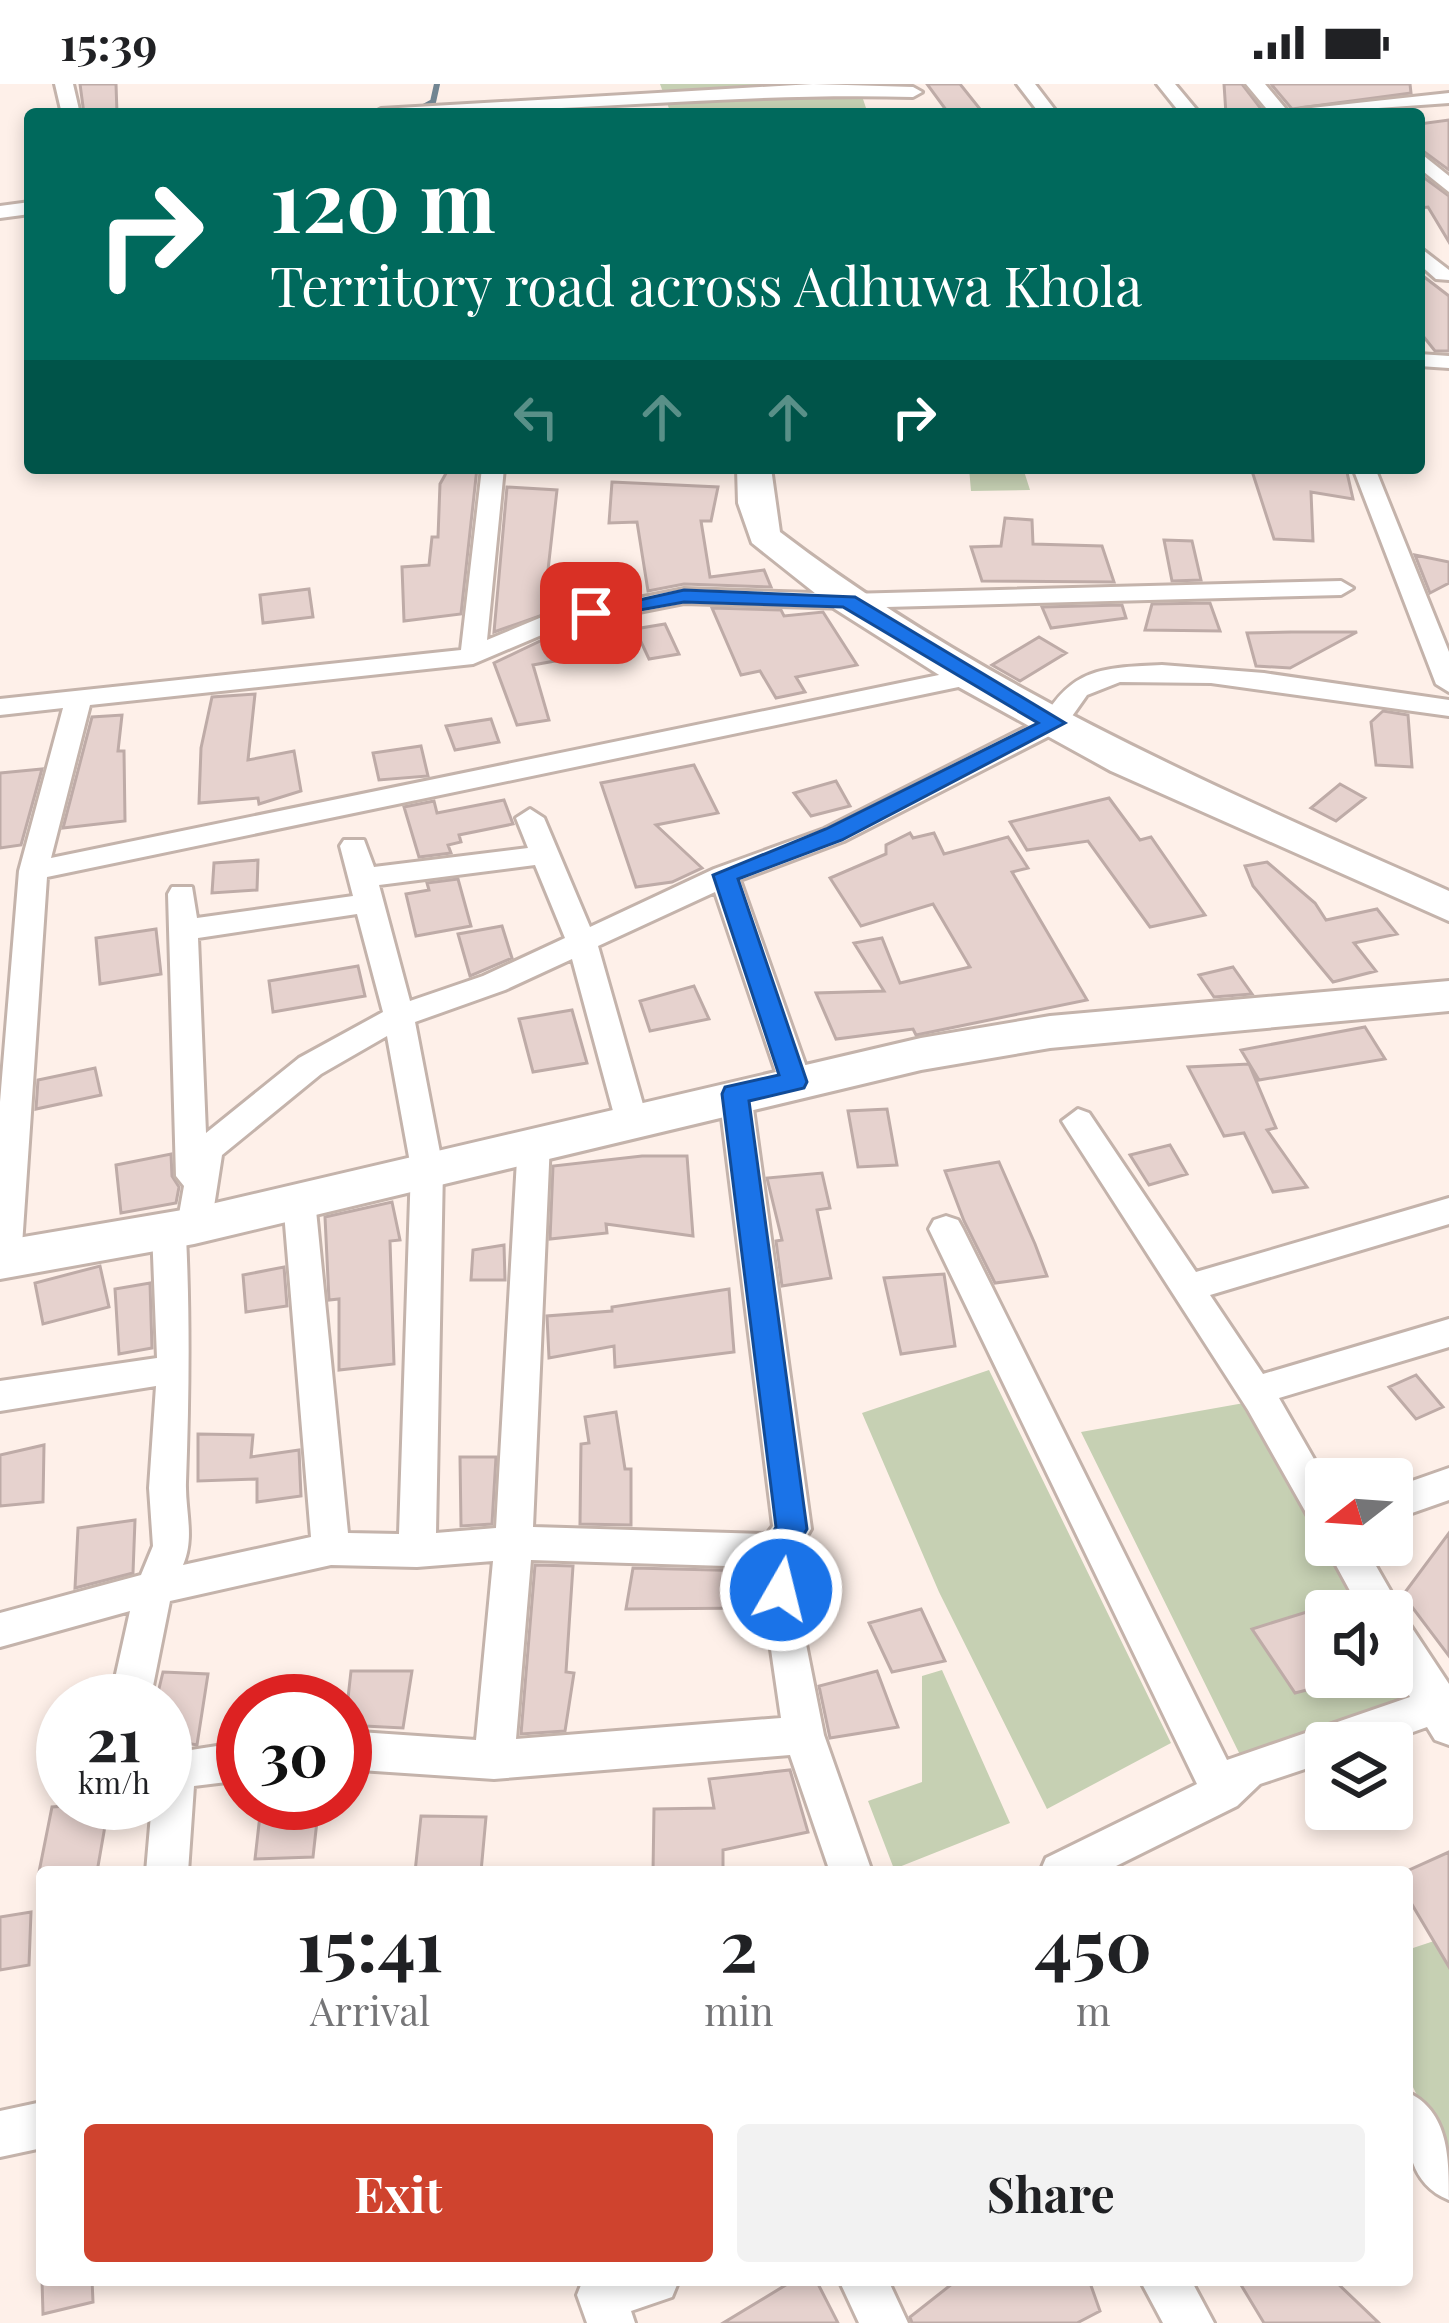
<!DOCTYPE html>
<html lang="en">
<head>
<meta charset="utf-8">
<style>
	:root { --surface:#fff; --page:#f2f2f2; --text:#202124; --muted:#757577; --accent:#cf432e }
	body { margin:0; font-family:"Playfair Display",serif; background:var(--page); color:var(--text); height:100vh; display:flex; flex-direction:column; font-size:45px; white-space:nowrap }
	* { box-sizing:border-box; margin:0 }
	p { font-size:39px; color:var(--muted) }
	.icon { flex:none; width:66px; height:66px; fill:none; stroke:currentColor; stroke-width:2; stroke-linecap:round; stroke-linejoin:round }
	.map { position:relative; flex:1; overflow:hidden }
	.details { position:absolute; left:36px; top:1782px; width:1377px; height:420px; display:flex; flex-direction:column; background:var(--surface); border-radius:12px; box-shadow:0 6px 18px #0003 }
	.details>* { flex:none }
	.hud { position:absolute; left:24px; top:24px; width:1401px; height:366px; border-radius:12px; box-shadow:0 6px 18px #0003; background:#00695c; color:#fff; overflow:hidden }
	.needle { width:78px; rotate:253deg }
	.controls { position:absolute; left:1305px; top:1374px; display:grid; gap:24px }
	.controls a { display:grid; place-items:center; width:108px; height:108px; border-radius:12px; background:var(--surface); box-shadow:0 6px 18px #0003; font-size:60px }
	.speed { position:absolute; left:36px; top:1590px; display:flex; gap:24px; font-size:60px; font-weight:700; text-align:center }
	.speed>* { display:grid; place-content:center; width:156px; height:156px; border-radius:50%; background:var(--surface); box-shadow:0 6px 18px #0003; line-height:1 }
	.speed small { font-size:30px; font-weight:400 }
	.speed .limit { border:18px solid #d22; background:#fff; color:#111 }
	.pin { position:absolute; display:grid; place-items:center; width:102px; height:102px; color:#fff; margin:-51px; border-radius:24px; box-shadow:0 6px 18px #0006 }
	.me { position:absolute; width:132px; margin:-66px; rotate:8deg; stroke-linejoin:round; filter:drop-shadow(0 0 9px #0008) }
	.turn { display:flex; align-items:center; gap:42px; height:252px; padding:0 48px; font-size:54px }
	.turn .icon { width:156px; height:156px; stroke-width:2.5 }
	.turn b { display:block; font-size:84px; line-height:102px }
	.lanes { display:flex; align-items:center; height:114px; padding:0 48px; background:#0003; justify-content:center; gap:60px; direction:ltr }
	.lanes .off { opacity:.35 }
	.eta { display:flex; justify-content:space-evenly; align-items:center; height:204px; text-align:center }
	.eta b { font-size:72px; font-weight:700; line-height:84px }
	.cta { display:flex; gap:24px; margin-top:auto; padding:24px 48px }
	.cta a { flex:1; height:138px; border-radius:12px; background:var(--accent); color:#fff; font-size:48px; font-weight:700; line-height:138px; text-align:center }
	.cta a+a { background:var(--page); color:var(--text) }
	.status { display:flex; justify-content:space-between; align-items:center; height:84px; padding:0 60px; background:var(--surface); direction:ltr }
	.status svg { height:33px; fill:currentColor }
	.map>svg:first-child { display:block }
	.green { fill:#c6d0b3 }
	.lines { fill:none; stroke-linecap:round; stroke-linejoin:round }
	.stream { stroke:#718592; stroke-width:6 }
	.building { fill:#e6d2ce; stroke:#beaba7; stroke-width:3 }
	.street-casing { stroke:#c4b3ab; stroke-width:6 }
	.secondary-casing { stroke:#c4b3ab; stroke-width:6 }
	.street { fill:#fff; fill-rule:evenodd }
	.secondary { fill:#fff; fill-rule:evenodd }
	.route { fill:#1a73e8; stroke:#114b97; stroke-width:3 }
</style>
</head>
<body>
<div class="status"><b>15:39</b><svg viewBox="0 0 49 12"><path d="M0 12V9h3v3zM5 12V6h3v6zM10 12V3h3v9zM15 12V0h3v12zM26 1h20v11H26zM47 4h2v5h-2z"/></svg></div>
<div class="map">
<svg width="1449" height="2239" viewBox="0 0 1449 2239">
	<rect width="100%" height="100%" fill="#fef0e9"/>
	<path class="green" d="M660 0H858L868 30H671Z
		M969 384H1023L1030 406 971 407Z
		M989 1286 1171 1659 1047 1725 939 1508 862 1329Z
		M1261 1316 1326 1430V1461L1381 1527H1326V1593H1392V1547L1435 1624 1247 1685 1081 1348Z
		M942 1586 1010 1739 894 1785 868 1717 922 1698V1592Z
		M1449 1852V2076L1407 1991V1866Z"/>
	<g class="lines">
		<path class="stream" d="M411 30 433 18 437 0"/>
	</g>
	<path class="building" d="M80 0H116L117 30H84Z
		M927 0H960L984 30H949Z
		M1224 0H1242L1265 30H1226Z
		M1271 0H1410L1411 9 1292 25Z
		M1449 36V86L1419 64V40Z
		M1419 90 1449 112V158L1428 123 1419 124Z
		M1419 189 1449 212V267H1435L1419 247Z
		M449 384H477L461 530 404 537 402 483 429 481 432 453H438L440 400Z
		M1251 384H1346L1353 415 1311 408 1313 457 1274 455Z
		M612 398 718 403 711 437H701L710 493 764 486 771 503 684 500 648 507 637 438 609 439Z
		M507 403 557 406 547 495 571 497 563 524 494 548Z
		M1005 434 1032 436 1033 460 1102 462 1114 498 982 497 971 463 1001 462Z
		M1164 456 1192 457 1201 496 1172 497Z
		M1415 471 1449 478V499L1430 509Z
		M309 505 313 533 263 539 260 511Z
		M1210 519 1220 547 1145 546 1152 520Z
		M1122 521 1126 534 1051 544 1042 523Z
		M712 524 781 526 784 532 823 528 857 581 796 593 805 608 776 614 760 587 741 591Z
		M665 540 679 570 649 575 635 545Z
		M592 542 604 568 533 581 549 636 517 641 494 579 559 548Z
		M1291 548H1357L1290 584 1256 582 1247 549Z
		M1039 553 1066 569 1020 597 992 581Z
		M255 610 248 676 294 667 301 707 259 720 258 714 199 719 201 664 212 613Z
		M1383 627 1408 631 1412 683 1376 681 1371 638Z
		M122 631 118 667H124L125 737 63 744 92 633Z
		M491 635 499 658 455 666 446 642Z
		M421 662 428 692 379 696 373 669Z
		M694 681 718 729 656 741 702 784 672 798 636 803 601 699Z
		M42 685 21 761 0 764V689Z
		M836 697 850 722 811 732 794 709Z
		M1340 700 1365 714 1336 737 1311 724Z
		M1109 714 1140 756 1151 753 1205 831 1150 843 1088 757 1027 766 1010 738Z
		M504 716 513 740 459 751 461 758 448 761 451 769 419 773 404 723 434 717 437 729Z
		M910 749 913 754 934 749 944 770 1008 753 1028 784 1012 788 1087 916 916 951 913 945 836 955 816 909 884 907 854 859 882 854 900 899 970 883 933 820 861 842 830 794 886 770V761Z
		M258 776 257 806 212 809 214 779Z
		M1267 778 1315 819 1326 836 1377 825 1397 850 1354 859 1376 887 1333 898 1253 802 1245 782Z
		M458 795 471 842 416 852 406 810 429 806 427 799Z
		M502 842 512 874 470 892 458 850Z
		M156 845 161 890 100 900 96 854Z
		M358 882 365 912 273 928 269 897Z
		M1233 883 1252 910 1214 913 1199 891Z
		M694 902 709 935 650 947 640 917Z
		M572 926 587 979 533 988 519 935Z
		M1365 943 1385 975 1259 996 1241 966Z
		M1249 980 1276 1044 1267 1046 1307 1103 1273 1108 1244 1049 1224 1052 1188 983Z
		M95 984 101 1011 36 1025 38 996Z
		M887 1025 897 1081 858 1083 848 1027Z
		M1170 1061 1187 1090 1149 1101 1130 1071Z
		M171 1070 172 1092 179 1103 176 1119 121 1129 116 1081Z
		M642 1072H687L693 1152 606 1140 607 1149 550 1155 553 1082Z
		M999 1078 1035 1160 1047 1192 995 1199 964 1137 945 1087Z
		M822 1089 830 1124 817 1126 831 1194 782 1202 776 1157 782 1156 767 1094Z
		M392 1118 400 1156 390 1157 394 1280 339 1286V1215L329 1216 325 1133Z
		M504 1161 505 1196H471L473 1166Z
		M100 1182 109 1223 43 1240 35 1199Z
		M284 1183 287 1222 246 1228 243 1191Z
		M944 1190 955 1262 901 1270 884 1194Z
		M150 1199 152 1264 119 1270 115 1205Z
		M729 1205 734 1268 615 1283 614 1262 549 1274 547 1232 612 1227V1223Z
		M1416 1291 1443 1323 1416 1335 1389 1303Z
		M616 1328 625 1385H631V1441L580 1440 581 1360 589 1359 585 1333Z
		M198 1350 253 1351 251 1373 299 1366 301 1412 257 1418V1395L198 1397Z
		M44 1361 43 1418 0 1422V1371Z
		M460 1373H496L492 1440 461 1442Z
		M135 1436 133 1489 75 1504 78 1444Z
		M1449 1449V1572L1403 1511Z
		M535 1481 573 1482 566 1588 574 1589 565 1647 521 1650Z
		M633 1484 755 1487 759 1524 626 1525Z
		M1326 1522V1601L1295 1609 1252 1545Z
		M921 1525 945 1577 892 1588 869 1539Z
		M351 1587H412L403 1644 345 1641Z
		M877 1587 898 1643 830 1654 819 1602Z
		M163 1588 208 1590 197 1661 165 1655V1617H156Z
		M790 1686 808 1748 723 1766V1788H653L654 1725 714 1724 709 1695Z
		M109 1719 97 1788H39L52 1723Z
		M318 1728 313 1773 255 1775 260 1731Z
		M421 1732 486 1733 481 1788H415Z
		M1449 1768V1883L1407 1812V1787Z
		M31 1828 29 1881 0 1886V1833Z
		M42 2196H92L93 2218 43 2230Z
		M794 2196H816L838 2239H723Z
		M957 2196H1089L1100 2227 1077 2239H912L910 2233Z
		M1238 2196H1334L1379 2239H1264Z"/>
	<g class="lines">
		<defs>
			<path id="street" d="M55 0H73L80 30H62Z
				M813 0 913 3 922 8 913 13C732 8 553 30 372 30L381 25Z
				M1017 0H1035L1058 30H1040Z
				M1157 0H1175L1200 30H1181Z
				M1246 0H1265L1290 30H1271Z
				M1449 9V19L1293 30 1302 25Z
				M1419 68 1449 92V108L1419 84Z
				M30 118V130L0 134V122Z
				M1419 163 1449 186V196L1436 195 1419 180Z
				M1419 270 1449 272V284L1419 282Z
				M482 384H504L487 556 542 533 684 505 848 510 1341 497 1353 504 1341 511 848 524 684 519 558 544 473 580 90 621 51 774 968 585 981 593 968 601 47 793 21 1176 16 1185 0 1188V1018L19 787 63 624 0 631V615L461 566Z
				M1353 384H1375L1449 568V608L1436 600Z
				M1162 581 1264 589 1449 616V632L1211 599 1120 598 1087 611 1063 645 844 757 740 796 811 997 795 1008 779 997 715 808 598 862 648 1038 643 1046 632 1050 616 1038 572 875 505 906 415 938 443 1084 436 1449 496 1444 518 1058 534 1046 550 1058 533 1443 767 1450 773 1442 719 1010 735 999 751 1010 811 1445 796 1470 803 1545 824 1651 872 1788H830L790 1671 494 1695 345 1685V1647L476 1656 493 1477 417 1483 331 1481 170 1517 150 1617H110L130 1527 0 1563V1529L141 1491 153 1462 149 1404 156 1302 0 1327V1297L157 1274 152 1146 157 1137 178 1136 184 1102 176 1092 168 810 172 803H192L197 834 353 812 340 762 344 756H364L374 783 528 764 516 734 530 725 544 734 590 843 714 785 824 745 1044 634C1074 582 1107 584 1162 581ZM535 781 565 854 483 892 410 917 379 801ZM357 830 383 928 299 974 206 1049 198 854ZM387 952 411 1084 399 1450 348 1449 315 1116 299 1104 283 1116 311 1453 183 1481C195 1453 185 1427 186 1398 189 1314 190 1236 186 1152L206 1151 211 1142 222 1071 321 990ZM531 1476 759 1483 781 1634 516 1655Z
				M1078 1025 1089 1029 1196 1188 1449 1114V1140L1210 1211 1263 1290 1449 1235V1263L1279 1314 1326 1396V1446L1313 1441 1248 1326 1067 1045 1062 1037Z
				M946 1132 958 1136 963 1145 1227 1676 1410 1613 1392 1583V1527H1361L1325 1461 1326 1459 1364 1461 1395 1515 1398 1532 1406 1535 1449 1600V1661L1435 1656 1427 1643 1382 1659H1326V1678L1260 1700 1237 1722 1104 1788H1040L1046 1774 1197 1700 929 1145 934 1136Z
				M1449 1384V1416L1392 1436V1404Z
				M243 1658V1696L194 1702 188 1788H146L152 1719H165V1670Z
				M1407 2008C1449 2027 1449 2074 1449 2116 1403 2097 1407 2050 1407 2008Z
				M42 2018V2064L0 2073V2027Z
				M583 2196H679L672 2213 631 2227 635 2239H587L577 2211Z
				M839 2196H888L908 2239H859Z
				M1140 2196H1191L1214 2239H1163Z"/>
			<path id="secondary" d="M737 384H771L780 448C984 604 1215 703 1449 807V837L1111 687 955 601 835 525 752 459 738 419Z
				M1449 897V927L1050 964 921 986 194 1160 0 1195V1157L194 1124 921 954 1050 932Z"/>
		</defs>
		<use href="#street" class="street-casing"/>
		<use href="#secondary" class="secondary-casing"/>
		<use href="#street" class="street"/>
		<use href="#secondary" class="secondary"/>
	</g>
	<path class="route" d="M684 506 855 513 1065 639 842 756 738 795 807 998 804 1004 749 1017 807 1445 793 1469 796 1506 792 1516H769C758 1490 761 1466 776 1443L722 1010 725 1003 779 991 713 791 826 745 1038 639 843 523 684 518 591 535 581 529Z"/>
</svg>
<div class="controls">
<a><svg class="needle" viewBox="-14 -14 28 28"><path d="M0-13l5 13h-10z" fill="#e53935"/><path d="M0 13l5-13h-10z" fill="#757577"/></svg></a>
<a><svg class="icon" aria-label="sound" viewBox="0 0 24 24"><path d="M4 9h4l5-4v14l-5-4H4zM17 9q2 3 0 6"/></svg></a>
<a><svg class="icon" aria-label="layers" viewBox="0 0 24 24"><path d="M12 4l9 5-9 5-9-5zM3 14l9 5 9-5"/></svg></a>
</div>
<div class="speed"><div>21<small>km/h</small></div><div class="limit">30</div></div>
<div class="pin" style="left:591px;top:529px;background:#d93025"><svg class="icon" aria-label="arrive" viewBox="0 0 24 24"><path d="M6 21V4h12l-3 4 3 4H6"/></svg></div>
<svg class="me" style="left:781px;top:1506px" viewBox="-20 -20 40 40"><circle r="17" fill="#1a73e8" stroke="#fff" stroke-width="3"/><path d="M0-11L8 9 0 5-8 9z" fill="#fff"/></svg>
<div class="hud">
<div class="turn"><svg class="icon" aria-label="right" viewBox="0 0 24 24"><path d="M7 20v-9h11M14 6l5 5-5 5"/></svg><div><b>120 m</b>Territory road across Adhuwa Khola</div></div>
<div class="lanes"><svg class="icon off" aria-label="left" viewBox="0 0 24 24"><path d="M17 20v-9H6M10 6l-5 5 5 5"/></svg><svg class="icon off" aria-label="ahead" viewBox="0 0 24 24"><path d="M12 20V5M6 11l6-6 6 6"/></svg><svg class="icon off" aria-label="ahead" viewBox="0 0 24 24"><path d="M12 20V5M6 11l6-6 6 6"/></svg><svg class="icon" aria-label="right" viewBox="0 0 24 24"><path d="M7 20v-9h11M14 6l5 5-5 5"/></svg></div>
</div>
<section class="details">
<div class="eta">
<div><b>15:41</b><p>Arrival</p></div>
<div><b>2</b><p>min</p></div>
<div><b>450</b><p>m</p></div>
</div>
<div class="cta"><a>Exit</a><a>Share</a></div>
</section>
</div>
</body>
</html>
